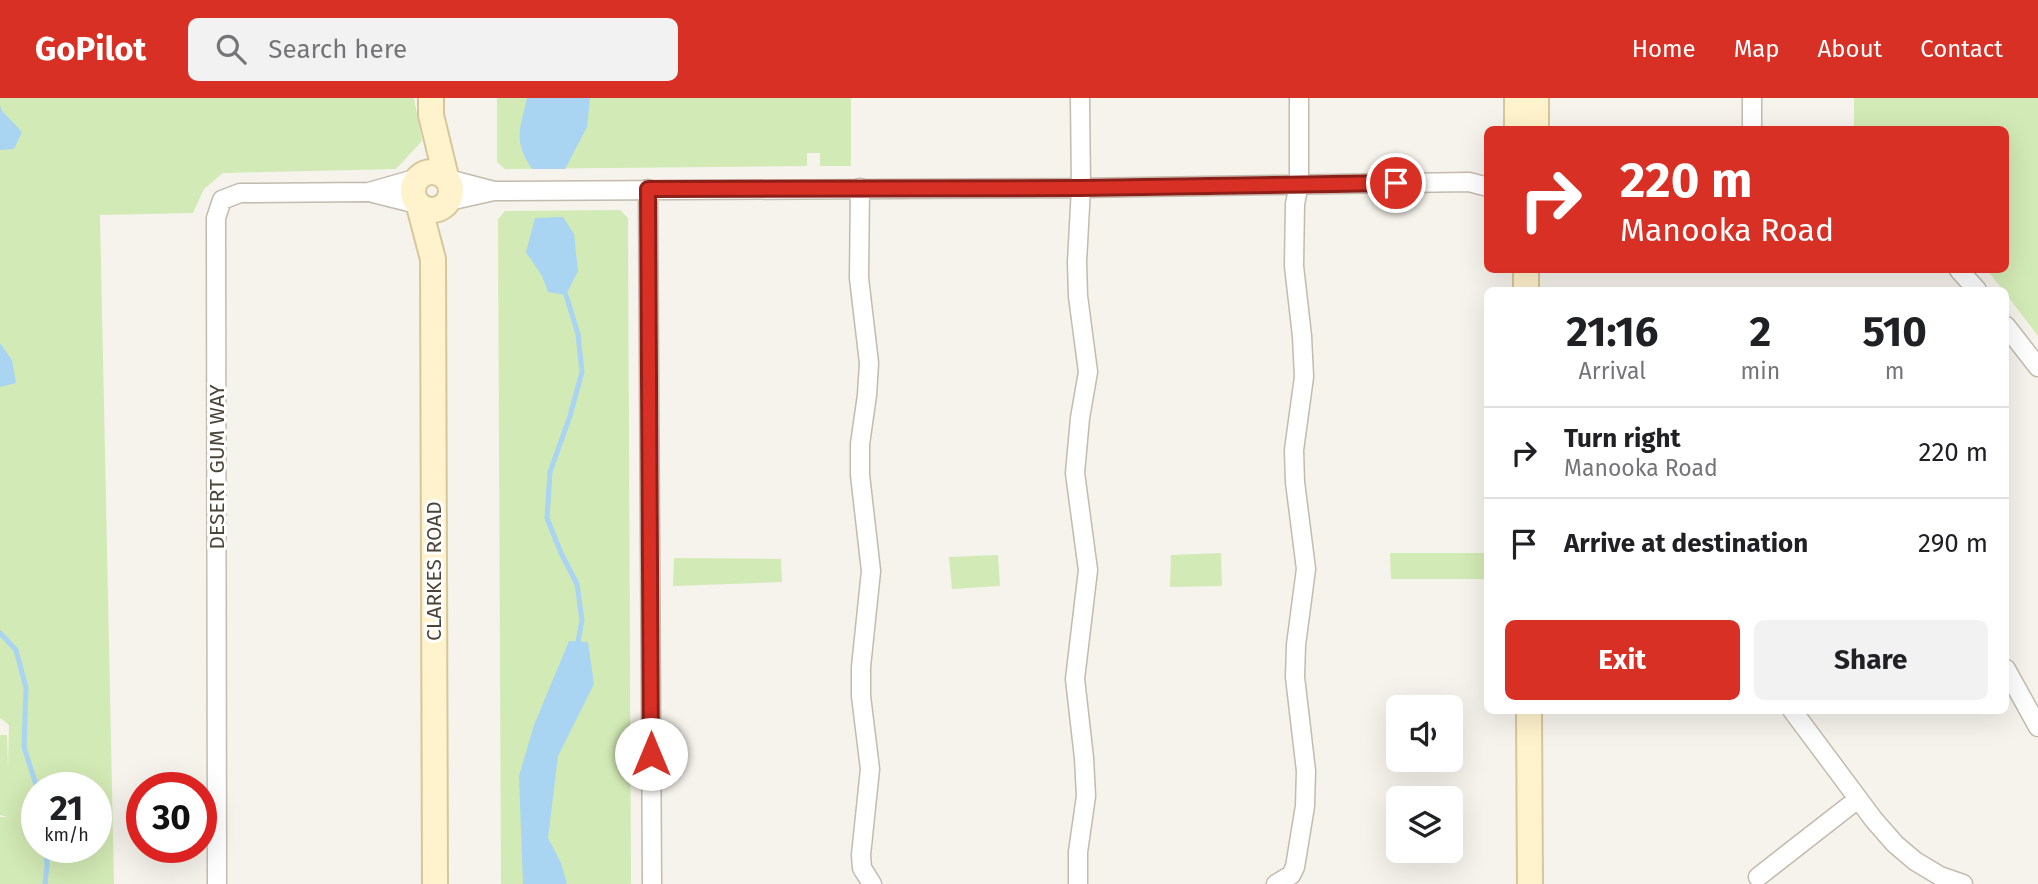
<!DOCTYPE html>
<html lang="en">
<head>
<meta charset="utf-8">
<style>
	:root { --surface:#fff; --page:#f2f2f2; --text:#202124; --muted:#757577; --line:#e0e0e0; --accent:#d93025 }
	body { margin:0; font-family:"Fira Sans",sans-serif; background:var(--page); color:var(--text); height:100vh; display:flex; flex-direction:column; font-size:26px; white-space:nowrap }
	* { box-sizing:border-box; margin:0 }
	p { font-size:23px; color:var(--muted) }
	.icon { flex:none; width:38px; height:38px; fill:none; stroke:currentColor; stroke-width:2; stroke-linecap:round; stroke-linejoin:round }
	.map { position:relative; flex:1; overflow:hidden }
	.sheet { position:absolute; left:1484px; top:189px; width:525px; height:427px; display:flex; flex-direction:column; background:var(--surface); border-radius:10px; box-shadow:0 7px 28px #0002 }
	.sheet>* { flex:none }
	.guide { position:absolute; left:1484px; top:28px; width:525px; height:147px; border-radius:10px; box-shadow:0 7px 28px #0002; background:#d93025; color:#fff; overflow:hidden }
	.buttons { position:absolute; left:1386px; top:597px; display:grid; gap:14px }
	.buttons a { display:grid; place-items:center; width:77px; height:77px; border-radius:10px; background:var(--surface); box-shadow:0 7px 28px #0002; font-size:35px }
	.speed { position:absolute; left:21px; top:674px; display:flex; gap:14px; font-size:35px; font-weight:700; text-align:center }
	.speed>* { display:grid; place-content:center; width:91px; height:91px; border-radius:50%; background:var(--surface); box-shadow:0 7px 28px #0002; line-height:1 }
	.speed small { font-size:18px; font-weight:400 }
	.speed .limit { border:10px solid #d22; background:#fff; color:#111 }
	.pin { position:absolute; display:grid; place-items:center; width:60px; height:60px; color:#fff; margin:-30px; border:4px solid #fff; border-radius:50%; box-shadow:0 2px 7px #0007 }
	.me { position:absolute; width:77px; margin:-38px; rotate:0deg; stroke-linejoin:round; filter:drop-shadow(0 0 5px #0008) }
	.turn { display:flex; align-items:center; gap:24px; height:147px; padding:0 21px; font-size:32px }
	.turn .icon { width:91px; height:91px; stroke-width:2.5 }
	.turn b { display:block; font-size:49px; line-height:60px }
	.eta { display:flex; justify-content:space-evenly; align-items:center; height:119px; text-align:center }
	.eta b { font-size:42px; font-weight:700; line-height:49px }
	.action { display:flex; gap:14px; margin-top:auto; padding:14px 21px }
	.action a { flex:1; height:80px; border-radius:10px; background:var(--accent); color:#fff; font-size:28px; font-weight:700; line-height:80px; text-align:center }
	.action a+a { background:var(--page); color:var(--text) }
	ul { padding:0; list-style:none }
	li { display:flex; align-items:center; gap:21px; height:91px; padding:0 21px; border-top:2px solid var(--line) }
	li div { flex:1 }
	li b { display:block; font-size:26px }
	li em { font-style:normal }
	header { display:flex; align-items:center; gap:42px; box-sizing:border-box; height:98px; padding:0 35px; background:var(--accent); color:#fff }
	header strong { font-size:33px }
	nav { display:flex; gap:38px; margin-inline-start:auto; font-size:24px }
	.search { width:490px; height:63px; background:var(--page); display:flex; align-items:center; gap:18px; box-sizing:border-box; padding:0 24px; border-radius:10px; color:var(--muted); font-size:26px }
	.map>svg:first-child { display:block }
	.green { fill:#d2eab5; fill-rule:evenodd }
	.water { fill:#a9d4f2 }
	.lines { fill:none; stroke-linecap:round; stroke-linejoin:round }
	.stream { stroke:#a9d4f2; stroke-width:5 }
	.street-casing { stroke:#c2bbae; stroke-width:21 }
	.secondary-casing { stroke:#d6c79b; stroke-width:28 }
	.street { stroke:#fff; stroke-width:18 }
	.secondary { stroke:#fff3cd; stroke-width:24 }
	.route-casing { stroke:#8d1f18; stroke-width:18 }
	.route { stroke:#d93025; stroke-width:12 }
	.labels { text-anchor:middle; stroke-width:6; stroke-linejoin:round; paint-order:stroke }
	.street-label { font-size:21px; fill:#4b4439; stroke:#fff }
</style>
</head>
<body>
<header>
<strong>GoPilot</strong>
<div class="search"><svg class="icon" aria-label="search" viewBox="0 0 24 24"><circle cx="10" cy="10" r="6"/><path d="M15 15l6 6"/></svg>Search here</div>
<nav><a>Home</a><a>Map</a><a>About</a><a>Contact</a></nav>
</header>
<div class="map">
<svg width="2038" height="786" viewBox="0 0 2038 786">
	<rect width="100%" height="100%" fill="#f6f3ec"/>
	<path class="green" d="M0 0H414L422 43 396 71 223 75 204 91 193 115 100 117 114 786H0V719H8L0 717V637H7L8 672 9 627 0 620ZM37 690H96V749H37Z
		M497 0H851V68H820V55H807V68L505 71 497 64Z
		M1854 0H2038V238L2006 196V192H2003L1987 172H2006V32L1854 31Z
		M620 112 628 120 631 786H501L498 121 505 113Z
		M1221 455 1222 488 1170 489 1171 457Z
		M1390 455H1487V481H1391Z
		M998 457 1000 488 952 491 949 459Z
		M674 460 781 461 782 484 673 488Z"/>
	<path class="water" d="M527 0H590L587 29 565 71H532C513 43 520 31 527 0Z
		M0 7 2 13 22 34 14 51 0 52Z
		M563 119 574 136 578 173 566 197 548 194 542 178 526 154 535 120Z
		M0 245 12 262 16 285 0 289Z
		M569 543 588 544 594 586 558 658 548 740 561 765 567 786H523L519 678 534 627Z"/>
	<g class="lines">
		<path class="stream" d="M566 197 578 236 582 274 570 318 550 374 547 420 561 455 577 486 582 522 578 544
			M0 535 16 552 26 590 24 649 37 690
			M45 786 47 768 46 749"/>
		<defs>
			<path id="street" d="M1752 0V32
				M448 81 494 93 1081 90 1469 84 1488 89
				M860 90 859 180 869 265 867 297 860 346V377L871 473 861 569V598L870 671 861 757 862 770 872 786
				M648 91 652 786
				M373 95 417 106
				M449 103 494 93
				M1959 172 1977 192
				M2006 228 2038 269
				M2006 571 2038 629
				M1792 612 1874 722 1895 746 1915 763 1940 778 1963 786
				M1758 779 1858 701
				M217 786 216 120 222 102 240 95 369 94 418 80
				M1078 786V754L1086 698 1084 660 1075 581 1088 472 1075 375 1080 320 1088 274 1078 198 1077 164 1081 90 1080 0
				M1276 786 1291 777 1295 769 1305 708 1306 673 1295 579 1296 547 1306 471 1295 384 1294 352 1304 279 1302 238 1294 168 1295 106 1299 86V0"/>
			<path id="secondary" d="M431 0V17L446 79
				M1517 0V32
				M1536 0V32
				M413 93a19 19 0 1 1 38 0a19 19 0 1 1-38 0Z
				M419 108 433 161 435 786
				M1526 172V192
				M1529 612 1530 786"/>
		</defs>
		<use href="#street" class="street-casing"/>
		<use href="#secondary" class="secondary-casing"/>
		<use href="#street" class="street"/>
		<use href="#secondary" class="secondary"/>
	</g>
	<g class="lines">
		<defs>
			<path id="route" d="M651 656 648 91 1081 90 1396 85"/>
		</defs>
		<use href="#route" class="route-casing"/>
		<use href="#route" class="route"/>
	</g>
	<g class="labels">
		<g class="street-label">
			<text transform="translate(217 369) rotate(-90)" y="7">DESERT GUM WAY</text>
			<text transform="translate(434 473) rotate(-90)" y="7">CLARKES ROAD</text>
		</g>
	</g>
</svg>
<div class="buttons">
<a><svg class="icon" aria-label="sound" viewBox="0 0 24 24"><path d="M4 9h4l5-4v14l-5-4H4zM17 9q2 3 0 6"/></svg></a>
<a><svg class="icon" aria-label="layers" viewBox="0 0 24 24"><path d="M12 4l9 5-9 5-9-5zM3 14l9 5 9-5"/></svg></a>
</div>
<div class="speed"><div>21<small>km/h</small></div><div class="limit">30</div></div>
<div class="pin" style="left:1396px;top:85px;background:#d93025"><svg class="icon" aria-label="arrive" viewBox="0 0 24 24"><path d="M6 21V4h12l-3 4 3 4H6"/></svg></div>
<svg class="me" style="left:651px;top:656px" viewBox="-20 -20 40 40"><circle r="19" fill="#fff"/><path d="M0-13L10 11 0 6-10 11z" fill="#d93025"/></svg>
<div class="guide">
<div class="turn"><svg class="icon" aria-label="right" viewBox="0 0 24 24"><path d="M7 20v-9h11M14 6l5 5-5 5"/></svg><div><b>220 m</b>Manooka Road</div></div>
</div>
<section class="sheet">
<div class="eta">
<div><b>21:16</b><p>Arrival</p></div>
<div><b>2</b><p>min</p></div>
<div><b>510</b><p>m</p></div>
</div>
<ul>
<li><svg class="icon" aria-label="right" viewBox="0 0 24 24"><path d="M7 20v-9h11M14 6l5 5-5 5"/></svg><div><b>Turn right</b><p>Manooka Road</p></div><em>220 m</em></li>
<li><svg class="icon" aria-label="arrive" viewBox="0 0 24 24"><path d="M6 21V4h12l-3 4 3 4H6"/></svg><div><b>Arrive at destination</b></div><em>290 m</em></li>
</ul>
<div class="action"><a>Exit</a><a>Share</a></div>
</section>
</div>
</body>
</html>
